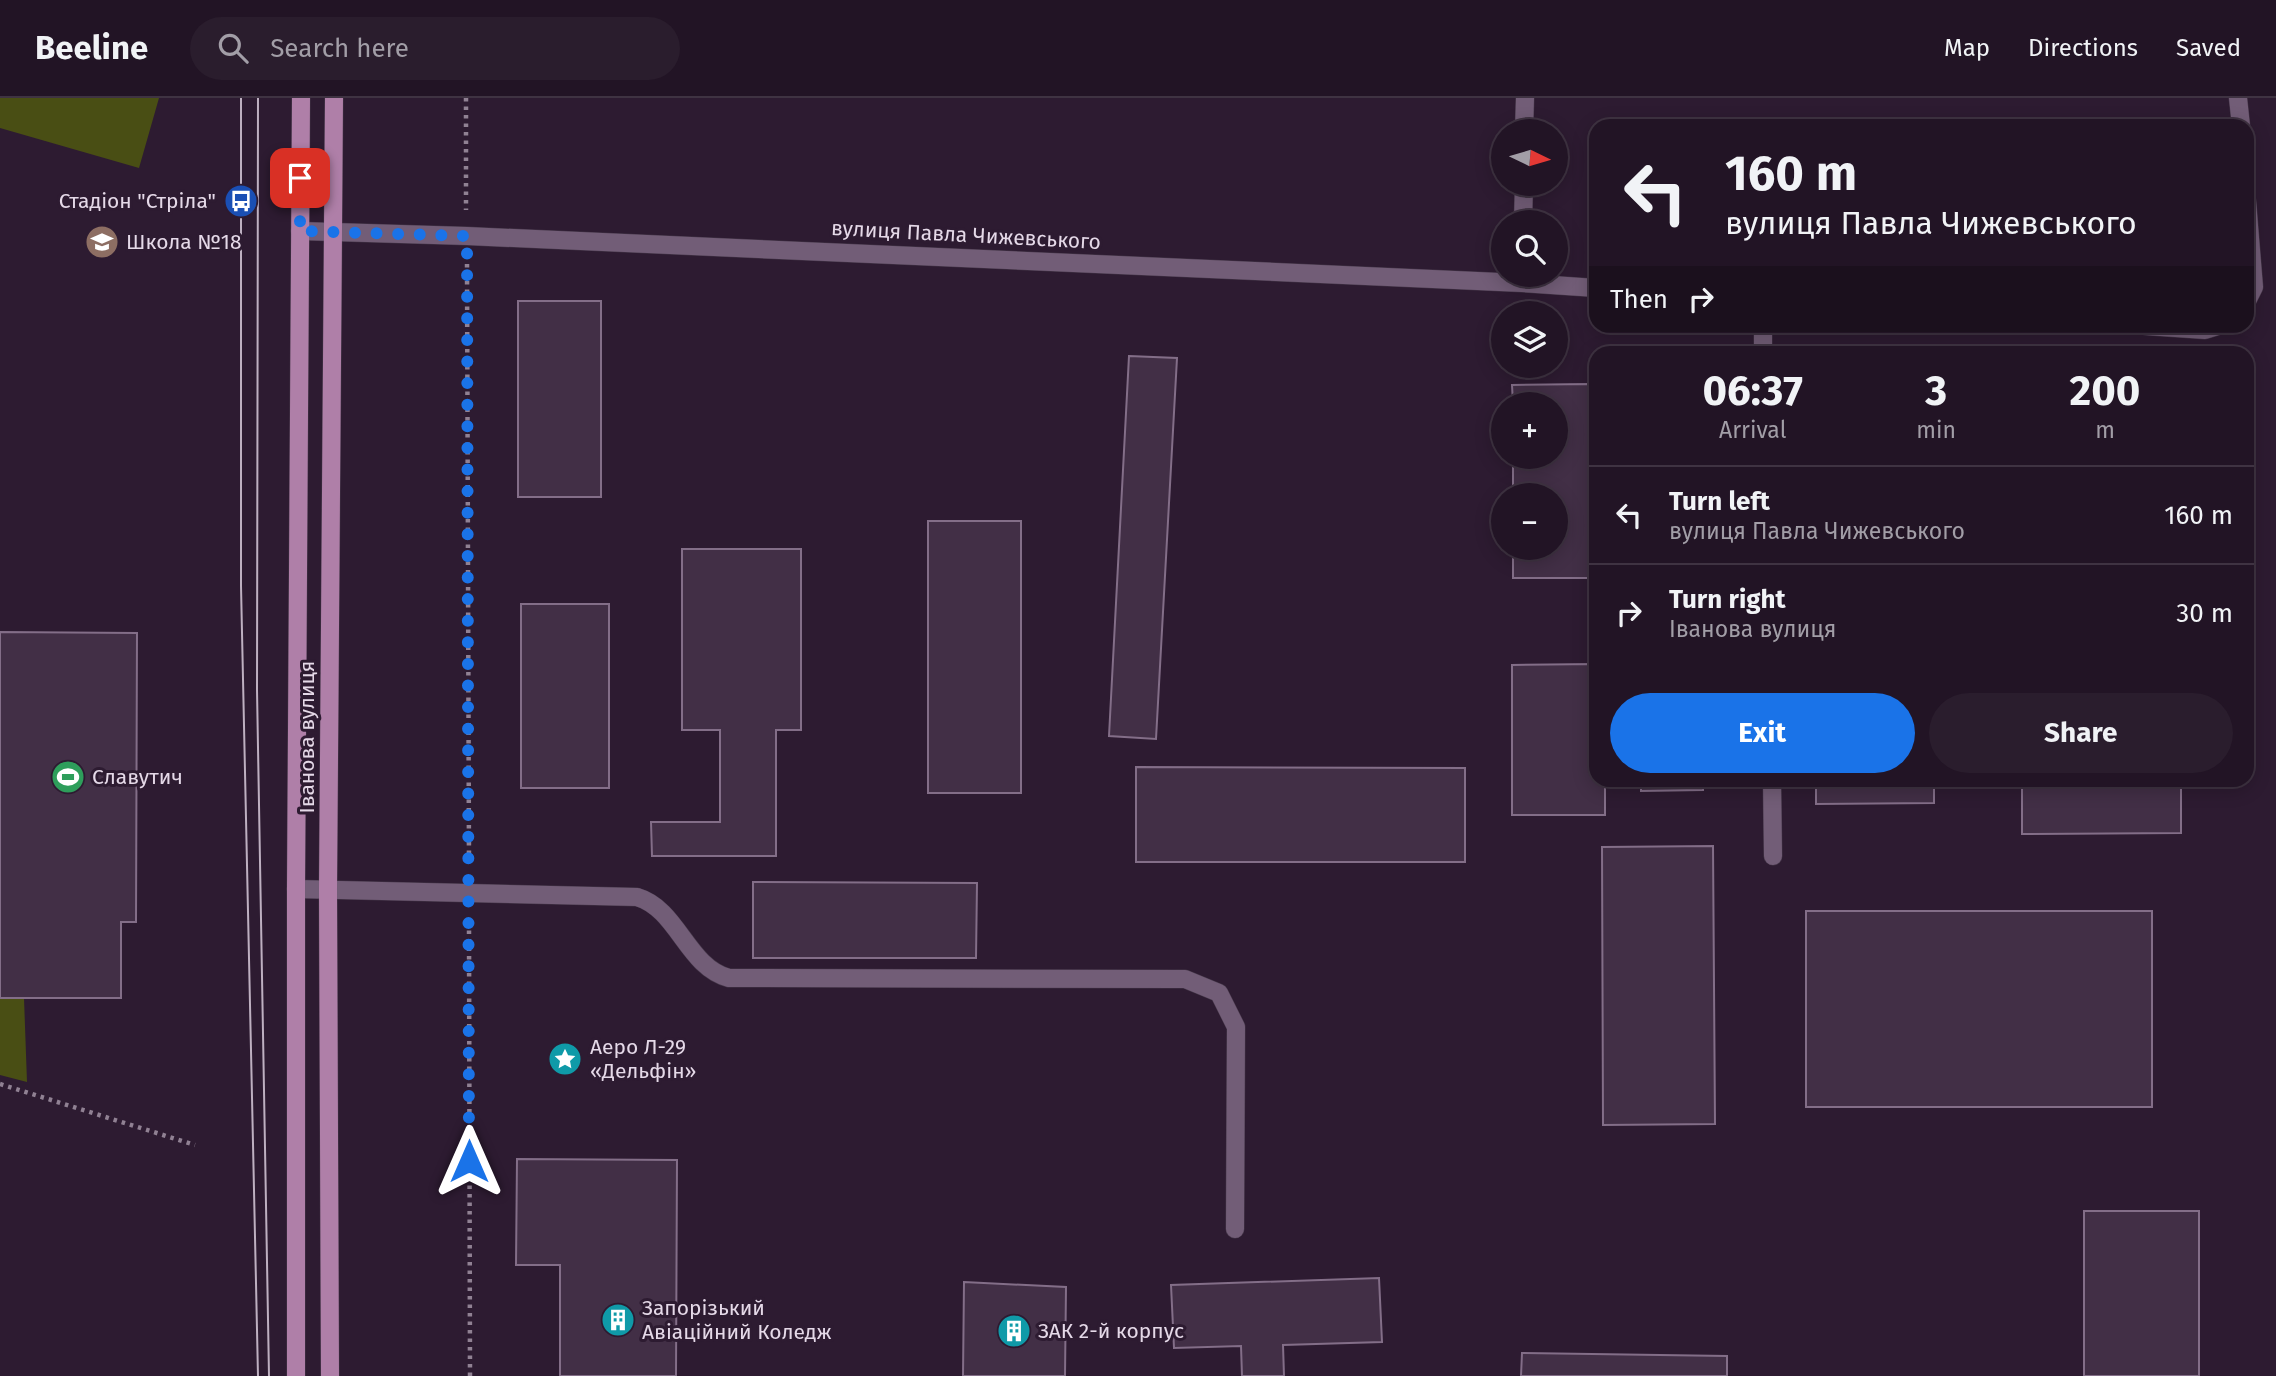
<!DOCTYPE html>
<html lang="en">
<head>
<meta charset="utf-8">
<style>
	:root { --surface:#221425; --page:#2a1d2d; --text:#f1f3f6; --muted:#a29ea7; --line:#3f3342; --accent:#1a73e8 }
	body { margin:0; font-family:"Fira Sans",sans-serif; background:var(--page); color:var(--text); height:100vh; display:flex; flex-direction:column; font-size:26px; white-space:nowrap }
	* { box-sizing:border-box; margin:0 }
	p { font-size:23px; color:var(--muted) }
	.icon { flex:none; width:38px; height:38px; fill:none; stroke:currentColor; stroke-width:2; stroke-linecap:round; stroke-linejoin:round }
	.map { position:relative; flex:1; overflow:hidden }
	.details { position:absolute; left:1589px; top:248px; width:665px; height:441px; display:flex; flex-direction:column; background:var(--surface); border-radius:21px; box-shadow:0 4px 18px #0003,0 0 0 2px var(--line) }
	.details>* { flex:none }
	.guide { position:absolute; left:1589px; top:21px; width:665px; height:214px; border-radius:21px; box-shadow:0 4px 18px #0003,0 0 0 2px var(--line); background:#221425; color:var(--text); overflow:hidden }
	.needle { width:46px; rotate:95deg }
	.buttons { position:absolute; left:1491px; top:21px; display:grid; gap:14px }
	.buttons a { display:grid; place-items:center; width:77px; height:77px; border-radius:50%; background:var(--surface); box-shadow:0 4px 18px #0003,0 0 0 2px var(--line); font-size:35px }
	.pin { position:absolute; display:grid; place-items:center; width:60px; height:60px; color:#fff; margin:-30px; border-radius:14px; box-shadow:0 4px 10px #0006 }
	.me { position:absolute; width:77px; margin:-38px; rotate:0deg; stroke-linejoin:round; filter:drop-shadow(0 0 5px #0008) }
	.turn { display:flex; align-items:center; gap:24px; height:147px; padding:0 21px; font-size:32px }
	.turn .icon { width:91px; height:91px; stroke-width:2.5 }
	.turn b { display:block; font-size:49px; line-height:60px }
	.then { display:flex; align-items:center; height:66px; padding:0 21px; background:#0003; gap:14px; font-size:26px }
	.eta { display:flex; justify-content:space-evenly; align-items:center; height:119px; text-align:center }
	.eta b { font-size:42px; font-weight:700; line-height:49px }
	.cta { display:flex; gap:14px; margin-top:auto; padding:14px 21px }
	.cta a { flex:1; height:80px; border-radius:42px; background:var(--accent); color:#fff; font-size:28px; font-weight:700; line-height:80px; text-align:center }
	.cta a+a { background:var(--page); color:var(--text) }
	ul { padding:0; list-style:none }
	li { display:flex; align-items:center; gap:21px; height:98px; padding:0 21px; border-top:2px solid var(--line) }
	li div { flex:1 }
	li b { display:block; font-size:26px }
	li em { font-style:normal }
	header { display:flex; align-items:center; gap:42px; box-sizing:border-box; height:98px; padding:0 35px; background:var(--surface); border-bottom:2px solid var(--line) }
	header strong { font-size:33px }
	nav { display:flex; gap:38px; margin-inline-start:auto; font-size:24px }
	.search { width:490px; height:63px; background:var(--page); display:flex; align-items:center; gap:18px; box-sizing:border-box; padding:0 24px; border-radius:38px; color:var(--muted); font-size:26px }
	.map>svg:first-child { display:block }
	.green { fill:#494e14 }
	.building { fill:#422f46; stroke:#836e88; stroke-width:2 }
	.lines { fill:none; stroke-linecap:round; stroke-linejoin:round }
	.minor-casing { stroke:#46384a; stroke-width:19 }
	.major-casing { stroke:#46384a; stroke-width:19 }
	.path { stroke:#908193; stroke-width:4.5; stroke-dasharray:3.5 5; stroke-linecap:butt }
	.minor { stroke:#725d77; stroke-width:18 }
	.major { stroke:#af7fa8; stroke-width:18 }
	.tram { stroke:#beb0c1; stroke-width:2 }
	.route { stroke:#1a73e8; stroke-width:12; stroke-dasharray:0 21.6 }
	.labels { text-anchor:middle; stroke-width:6; stroke-linejoin:round; paint-order:stroke }
	.poi-label { font-size:21px; fill:#e5d9e8; stroke:#2d1b31; text-anchor:start }
	.street-label { font-size:21px; fill:#e5d9e8; stroke:#2d1b31 }
</style>
</head>
<body>
<header>
<strong>Beeline</strong>
<div class="search"><svg class="icon" aria-label="search" viewBox="0 0 24 24"><circle cx="10" cy="10" r="6"/><path d="M15 15l6 6"/></svg>Search here</div>
<nav><a>Map</a><a>Directions</a><a>Saved</a></nav>
</header>
<div class="map">
<svg width="2276" height="1278" viewBox="0 0 2276 1278">
	<rect width="100%" height="100%" fill="#2d1b31"/>
	<path class="green" d="M0 0H159L139 70 0 30Z
		M0 899 24 900 27 984 0 977Z"/>
	<path class="building" d="M518 203H601V399H518Z
		M1720 254V256H1623V255Z
		M1129 258 1177 260 1156 641 1109 638Z
		M1590 286 1591 480H1513V450H1556V397H1513V359H1556V306H1513L1512 287Z
		M928 423H1021V695H928Z
		M682 451H801V632H776V758H652L651 724H720V632H682Z
		M521 506H609V690H521Z
		M0 534 137 535 136 824H121V900H0Z
		M1596 566V682H1605V717H1512V567Z
		M1136 669 1465 670V764H1136Z
		M1641 682H1703V692L1641 693Z
		M1816 682H1934V705L1816 706Z
		M2022 682H2181V735L2022 736Z
		M1713 748 1715 1026 1603 1027 1602 749Z
		M753 784 977 785 976 860H753Z
		M1806 813H2152V1009H1806Z
		M517 1061 677 1062 676 1278H560V1167H516Z
		M2084 1113H2199V1278H2084Z
		M1379 1180 1382 1244 1283 1247 1284 1278H1242L1241 1248 1174 1250 1171 1187Z
		M964 1184 1066 1189 1065 1278H963Z
		M1522 1255 1727 1258V1278H1521Z"/>
	<g class="lines">
		<defs>
			<path id="minor" d="M2238 0 2241 28
				M1524 33 1525 0
				M2247 103 2254 189 2247 203
				M1523 124 1524 86
				M300 133 467 138 1522 185 1596 190
				M1763 228V256
				M2146 228 2205 232 2218 228
				M1772 682 1773 758
				M296 791 637 799C678 811 687 869 729 880L1185 881 1219 895 1236 929 1235 1131"/>
			<path id="major" d="M296 1278V791L301 0
				M330 1278 328 792 334 0"/>
		</defs>
		<use href="#minor" class="minor-casing"/>
		<use href="#major" class="major-casing"/>
		<path class="path" d="M466 0V112
			M467 166 469 766
			M469 824 470 1278
			M0 986 195 1047"/>
		<use href="#minor" class="minor"/>
		<use href="#major" class="major"/>
		<path class="tram" d="M241 0V488L258 1278
			M258 0 257 592 269 1278"/>
	</g>
	<g class="lines">
		<path class="route" d="M300 80V133L467 138 469 1063"/>
	</g>
	<defs>
		<symbol id="bus-disc" viewBox="-11 -11 22 22"><circle r="9.5" fill="#1a4fb4" stroke="#2d1b31"/><path d="M-5-6H5V4H4V6H2V4H-2V6H-4V4H-5ZM-3.5-4V0h7V-4ZM-3.5 1.2v1.5H-2V1.2ZM2 1.2v1.5H3.5V1.2Z" fill="#fff"/></symbol>
		<symbol id="school-disc" viewBox="-11 -11 22 22"><circle r="9.5" fill="#8d6e63" stroke="#2d1b31"/><path d="M0-5L7-2L0 1L-7-2ZM-4 1L0 2.5L4 1V4Q0 6-4 4Z" fill="#fff"/></symbol>
		<symbol id="stadium-disc" viewBox="-11 -11 22 22"><circle r="9.5" fill="#2e9e5b" stroke="#2d1b31"/><path d="M0-5a6.5 5 0 1 0 0 10a6.5 5 0 1 0 0-10ZM-3.5-1.8h7v3.6h-7Z" fill="#fff"/></symbol>
		<symbol id="sight-disc" viewBox="-11 -11 22 22"><circle r="9.5" fill="#0f9aa8" stroke="#2d1b31"/><path d="M0-6L1.8-2.2L6-1.7L2.9 1.2L3.7 5.4L0 3.3L-3.7 5.4L-2.9 1.2L-6-1.7L-1.8-2.2Z" fill="#fff"/></symbol>
		<symbol id="building-disc" viewBox="-11 -11 22 22"><circle r="9.5" fill="#0f9aa8" stroke="#2d1b31"/><path d="M-4-6H4V6H1V3H-1V6H-4ZM-2.5-4.3h1.7v1.8h-1.7ZM.8-4.3h1.7v1.8H.8ZM-2.5-1h1.7V.8h-1.7ZM.8-1h1.7V.8H.8Z" fill="#fff"/></symbol>
	</defs>
	<g fill-rule="evenodd">
		<use href="#bus-disc" x="222" y="84" width="38" height="38"/>
		<use href="#school-disc" x="83" y="125" width="38" height="38"/>
		<use href="#stadium-disc" x="49" y="660" width="38" height="38"/>
		<use href="#sight-disc" x="546" y="942" width="38" height="38"/>
		<use href="#building-disc" x="599" y="1203" width="38" height="38"/>
		<use href="#building-disc" x="995" y="1214" width="38" height="38"/>
	</g>
	<g class="labels">
		<g class="poi-label">
			<text x="216" y="110" text-anchor="end">Стадіон "Стріла"</text>
			<text x="126" y="151">Школа №18</text>
			<text x="92" y="686">Славутич</text>
			<text x="590" y="956">Аеро Л-29<tspan x="590" dy="24">«Дельфін»</tspan></text>
			<text x="642" y="1217">Запорізький<tspan x="642" dy="24">Авіаційний Коледж</tspan></text>
			<text x="1038" y="1240">ЗАК 2-й корпус</text>
		</g>
		<g class="street-label">
			<text transform="translate(966 137) rotate(3)" y="7">вулиця Павла Чижевського</text>
			<text transform="translate(307 639) rotate(-90)" y="7">Іванова вулиця</text>
		</g>
	</g>
</svg>
<div class="buttons">
<a><svg class="needle" viewBox="-14 -14 28 28"><path d="M0-13l5 13h-10z" fill="#e53935"/><path d="M0 13l5-13h-10z" fill="#a29ea7"/></svg></a>
<a><svg class="icon" aria-label="search" viewBox="0 0 24 24"><circle cx="10" cy="10" r="6"/><path d="M15 15l6 6"/></svg></a>
<a><svg class="icon" aria-label="layers" viewBox="0 0 24 24"><path d="M12 4l9 5-9 5-9-5zM3 14l9 5 9-5"/></svg></a>
<a>+</a>
<a>−</a>
</div>
<div class="pin" style="left:300px;top:80px;background:#d93025"><svg class="icon" aria-label="arrive" viewBox="0 0 24 24"><path d="M6 21V4h12l-3 4 3 4H6"/></svg></div>
<svg class="me" style="left:469px;top:1063px" viewBox="-20 -20 40 40"><path d="M0-17L14 15 0 8-14 15z" fill="#1a73e8" stroke="#fff" stroke-width="4"/></svg>
<div class="guide">
<div class="turn"><svg class="icon" aria-label="left" viewBox="0 0 24 24"><path d="M17 20v-9H6M10 6l-5 5 5 5"/></svg><div><b>160 m</b>вулиця Павла Чижевського</div></div>
<div class="then">Then<svg class="icon" aria-label="right" viewBox="0 0 24 24"><path d="M7 20v-9h11M14 6l5 5-5 5"/></svg></div>
</div>
<section class="details">
<div class="eta">
<div><b>06:37</b><p>Arrival</p></div>
<div><b>3</b><p>min</p></div>
<div><b>200</b><p>m</p></div>
</div>
<ul>
<li><svg class="icon" aria-label="left" viewBox="0 0 24 24"><path d="M17 20v-9H6M10 6l-5 5 5 5"/></svg><div><b>Turn left</b><p>вулиця Павла Чижевського</p></div><em>160 m</em></li>
<li><svg class="icon" aria-label="right" viewBox="0 0 24 24"><path d="M7 20v-9h11M14 6l5 5-5 5"/></svg><div><b>Turn right</b><p>Іванова вулиця</p></div><em>30 m</em></li>
</ul>
<div class="cta"><a>Exit</a><a>Share</a></div>
</section>
</div>
</body>
</html>
